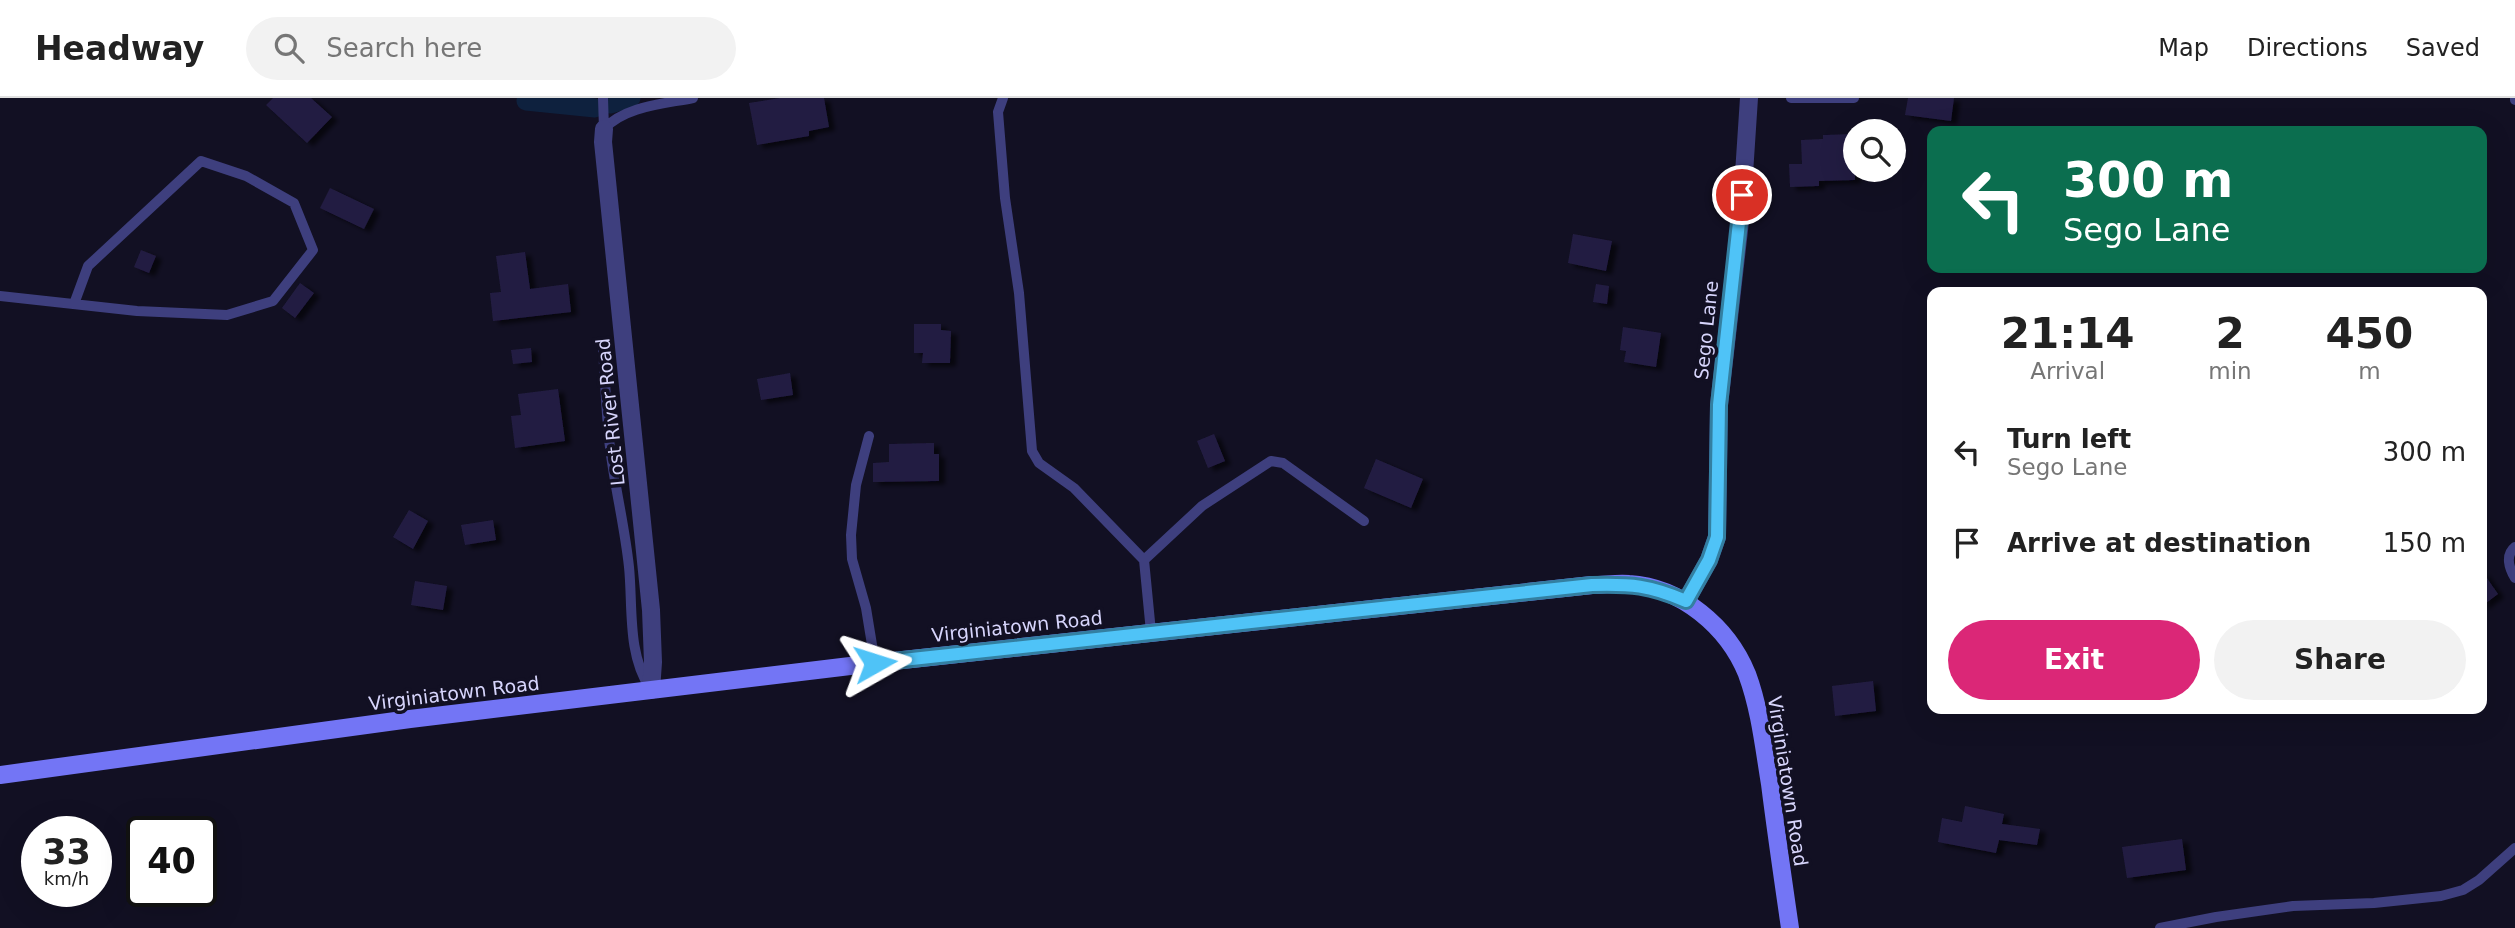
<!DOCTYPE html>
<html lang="en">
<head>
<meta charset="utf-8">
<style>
	:root { --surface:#fff; --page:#f2f2f2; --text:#222; --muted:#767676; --line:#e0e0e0; --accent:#db2777 }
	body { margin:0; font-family:"DejaVu Sans",sans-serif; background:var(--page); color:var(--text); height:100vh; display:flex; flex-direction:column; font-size:26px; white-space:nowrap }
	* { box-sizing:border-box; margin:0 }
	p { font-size:23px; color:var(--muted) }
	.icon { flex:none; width:38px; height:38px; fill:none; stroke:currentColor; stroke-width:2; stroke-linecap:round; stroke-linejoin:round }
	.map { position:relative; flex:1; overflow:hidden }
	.panel { position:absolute; left:1927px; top:189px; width:560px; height:427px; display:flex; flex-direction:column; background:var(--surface); border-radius:14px; box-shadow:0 7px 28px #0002 }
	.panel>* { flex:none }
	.guide { position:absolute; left:1927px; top:28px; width:560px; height:147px; border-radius:14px; box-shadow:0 7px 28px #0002; background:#0b6e4f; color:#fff; overflow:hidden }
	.tools { position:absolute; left:1843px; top:21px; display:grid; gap:14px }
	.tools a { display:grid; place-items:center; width:63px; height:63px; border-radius:50%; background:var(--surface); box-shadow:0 7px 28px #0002; font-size:35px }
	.speed { position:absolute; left:21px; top:718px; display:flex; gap:14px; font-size:35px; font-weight:700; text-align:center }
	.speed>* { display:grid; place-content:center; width:91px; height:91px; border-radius:50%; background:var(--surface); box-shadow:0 7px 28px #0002; line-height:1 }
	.speed small { font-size:18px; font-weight:400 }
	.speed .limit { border:4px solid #111; border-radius:10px; background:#fff; color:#111 }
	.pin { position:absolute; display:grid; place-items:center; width:60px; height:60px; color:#fff; margin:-30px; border:4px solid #fff; border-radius:50%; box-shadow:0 2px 7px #0007 }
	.me { position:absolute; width:77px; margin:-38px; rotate:84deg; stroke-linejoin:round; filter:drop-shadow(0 0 5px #0008) }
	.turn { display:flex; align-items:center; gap:24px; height:147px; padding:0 21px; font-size:32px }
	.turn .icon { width:91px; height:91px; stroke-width:2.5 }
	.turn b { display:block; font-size:49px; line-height:60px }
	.eta { display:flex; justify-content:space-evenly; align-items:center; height:119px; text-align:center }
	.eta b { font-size:42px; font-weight:700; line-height:49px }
	.action { display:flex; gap:14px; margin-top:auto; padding:14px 21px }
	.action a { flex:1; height:80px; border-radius:42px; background:var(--accent); color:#fff; font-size:28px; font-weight:700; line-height:80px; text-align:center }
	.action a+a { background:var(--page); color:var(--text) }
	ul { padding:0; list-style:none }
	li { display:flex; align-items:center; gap:21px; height:91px; padding:0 21px }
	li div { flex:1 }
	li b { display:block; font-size:26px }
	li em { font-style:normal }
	header { display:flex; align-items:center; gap:42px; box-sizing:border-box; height:98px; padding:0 35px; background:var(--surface); border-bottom:2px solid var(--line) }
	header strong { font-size:33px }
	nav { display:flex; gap:38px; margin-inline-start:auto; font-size:24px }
	.search { width:490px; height:63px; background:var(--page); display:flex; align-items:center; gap:18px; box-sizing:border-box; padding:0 24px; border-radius:38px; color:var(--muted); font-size:26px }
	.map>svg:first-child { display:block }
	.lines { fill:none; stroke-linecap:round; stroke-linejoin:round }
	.canal { stroke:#0e213e; stroke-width:19 }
	.building { fill:#231d42; filter:url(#shadow) }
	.lane { stroke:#3e3f7e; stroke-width:10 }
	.street { stroke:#3e3f7e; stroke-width:18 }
	.secondary { stroke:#7375f5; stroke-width:18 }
	.route-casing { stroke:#337fa1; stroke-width:18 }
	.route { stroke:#4fc3f7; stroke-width:12 }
	.labels { text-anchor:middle; stroke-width:7; stroke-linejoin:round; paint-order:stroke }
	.street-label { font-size:19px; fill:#d7d5fc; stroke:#121023 }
</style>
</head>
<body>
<header>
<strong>Headway</strong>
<div class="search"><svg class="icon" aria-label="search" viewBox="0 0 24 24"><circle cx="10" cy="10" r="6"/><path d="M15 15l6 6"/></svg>Search here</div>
<nav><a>Map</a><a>Directions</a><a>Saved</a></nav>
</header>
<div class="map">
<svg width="2515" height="830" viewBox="0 0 2515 830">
	<defs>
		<filter id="shadow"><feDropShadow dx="6" dy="3.5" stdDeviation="2" flood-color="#0009"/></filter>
	</defs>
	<rect width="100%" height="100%" fill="#121023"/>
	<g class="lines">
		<path class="canal" d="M526 3 595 10
			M610 6 631 0"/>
	</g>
	<path class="building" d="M273 0H311L332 19 307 45 266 7Z
		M780 0H824L829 29 809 33V38L757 47 749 5Z
		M1908 0H1954L1951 23 1905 17Z
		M1855 36V82L1819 83V88L1790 89 1789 66H1802L1801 42 1823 41V37Z
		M330 90 374 111 364 131 320 110Z
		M1573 136 1612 143 1606 173 1568 165Z
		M141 152 156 158 149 175 134 169Z
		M525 154 530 191 568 186 571 214 493 223 490 195 501 194 496 158Z
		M300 185 314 195 295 220 282 210Z
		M1596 186 1609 188 1607 206 1593 204Z
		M914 226H941V232L951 233 950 265H922L923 255H914Z
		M1623 229 1661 235 1656 269 1624 264 1626 253 1620 252Z
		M531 250 532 264 513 266 511 252Z
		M790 275 793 297 761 302 757 281Z
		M558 291 565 343 515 350 511 318 521 317 518 296Z
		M1214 336 1225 363 1208 370 1197 343Z
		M934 345V356H939V383L873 384V365L889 364V346Z
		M1376 361 1423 381 1411 410 1364 390Z
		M409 412 428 423 413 451 393 439Z
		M493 422 496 442 465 447 461 427Z
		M2482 473 2498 496 2482 508Z
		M415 483 447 488 443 512 411 507Z
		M1873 583 1876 613 1835 618 1832 588Z
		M1965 708 2004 716 2002 726 2040 731 2037 747 1999 742 1996 755 1938 744 1942 720 1962 724Z
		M2182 741 2186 772 2127 780 2122 749Z"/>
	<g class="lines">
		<path class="lane" d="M603 0 604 31
			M1003 0 998 14 1005 100 1019 195 1032 353 1039 365 1074 390 1144 462 1151 534
			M1791 0H1854
			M2515 0V2
			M604 31C625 8 664 6 693 0
			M0 198 137 213 227 217 273 203 313 152 294 105 246 78 201 63 88 168 74 206
			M603 254C606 288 606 323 611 357 616 394 625 431 629 469 633 508 627 556 650 590
			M869 338 856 387 851 437 852 461 866 510 875 565
			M2515 449C2505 457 2509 470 2515 480
			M1144 462 1202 408 1271 363 1283 365 1364 423
			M2160 830 2216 819 2293 808 2374 805 2441 798 2463 792 2479 782 2515 750"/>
		<path class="street" d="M604 31 603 44 651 512 653 564 651 592
			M1686 503 1709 462 1717 439 1719 307 1742 106 1749 0"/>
		<path class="secondary" d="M0 677 410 621 875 565 1592 487C1604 487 1617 485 1629 486 1681 489 1728 529 1747 576 1760 611 1764 650 1770 686 1776 734 1783 782 1790 830"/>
	</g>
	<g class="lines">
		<defs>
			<path id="route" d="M875 565 1592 487C1631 486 1649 487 1686 503L1709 462 1717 439 1719 307 1742 97"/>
		</defs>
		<use href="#route" class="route-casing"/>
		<use href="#route" class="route"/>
	</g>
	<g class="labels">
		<g class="street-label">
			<text transform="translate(1706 232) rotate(-84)" y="7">Sego Lane</text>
			<text transform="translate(610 314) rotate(-96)" y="7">Lost River Road</text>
			<text transform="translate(1017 528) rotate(-6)" y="7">Virginiatown Road</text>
			<text transform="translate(454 595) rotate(-7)" y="7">Virginiatown Road</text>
			<text transform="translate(1788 683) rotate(81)" y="7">Virginiatown Road</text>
		</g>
	</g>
</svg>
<div class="tools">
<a><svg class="icon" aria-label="search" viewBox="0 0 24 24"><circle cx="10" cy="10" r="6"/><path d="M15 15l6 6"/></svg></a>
</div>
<div class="speed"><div>33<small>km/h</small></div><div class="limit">40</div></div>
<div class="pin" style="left:1742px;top:97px;background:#d93025"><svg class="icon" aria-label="arrive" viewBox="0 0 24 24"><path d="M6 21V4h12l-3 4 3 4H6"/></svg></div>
<svg class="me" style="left:875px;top:565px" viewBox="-20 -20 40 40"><path d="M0-17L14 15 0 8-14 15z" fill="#4fc3f7" stroke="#fff" stroke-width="4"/></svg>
<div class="guide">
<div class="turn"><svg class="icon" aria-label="left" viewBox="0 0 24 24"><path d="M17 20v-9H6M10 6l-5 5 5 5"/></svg><div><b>300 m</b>Sego Lane</div></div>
</div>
<section class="panel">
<div class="eta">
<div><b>21:14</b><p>Arrival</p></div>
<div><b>2</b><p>min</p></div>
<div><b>450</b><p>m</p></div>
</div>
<ul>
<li><svg class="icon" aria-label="left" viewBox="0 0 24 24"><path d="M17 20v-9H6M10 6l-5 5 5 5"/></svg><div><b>Turn left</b><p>Sego Lane</p></div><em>300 m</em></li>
<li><svg class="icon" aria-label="arrive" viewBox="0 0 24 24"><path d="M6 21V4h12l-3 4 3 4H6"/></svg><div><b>Arrive at destination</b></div><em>150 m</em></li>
</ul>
<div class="action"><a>Exit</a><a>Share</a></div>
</section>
</div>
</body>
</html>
